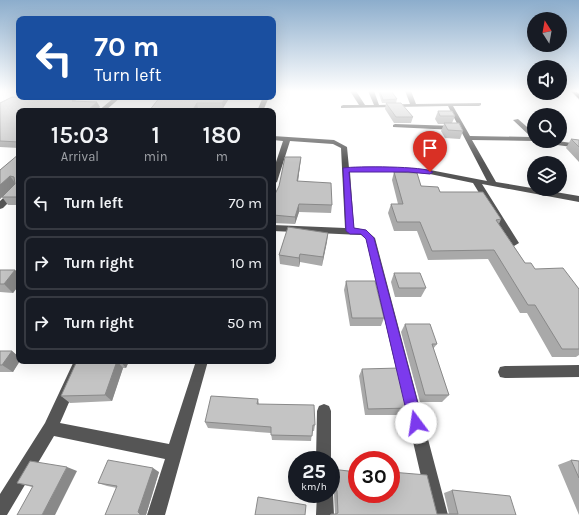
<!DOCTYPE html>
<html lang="en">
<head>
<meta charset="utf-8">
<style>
	:root { --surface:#171b24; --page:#20242c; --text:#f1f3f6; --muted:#9ea1a6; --line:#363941 }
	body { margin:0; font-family:Karla,sans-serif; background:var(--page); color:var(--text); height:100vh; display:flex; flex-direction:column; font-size:15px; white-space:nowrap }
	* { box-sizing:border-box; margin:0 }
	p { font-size:13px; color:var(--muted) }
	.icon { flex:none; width:22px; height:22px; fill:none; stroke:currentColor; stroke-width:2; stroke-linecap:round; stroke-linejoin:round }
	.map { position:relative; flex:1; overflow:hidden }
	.panel { position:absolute; left:16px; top:108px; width:260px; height:256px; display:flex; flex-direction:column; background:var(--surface); border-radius:8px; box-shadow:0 4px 16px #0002 }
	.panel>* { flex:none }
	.banner { position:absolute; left:16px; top:16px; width:260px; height:84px; border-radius:8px; box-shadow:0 4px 16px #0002; background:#1a4fa0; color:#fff; overflow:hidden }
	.needle { width:26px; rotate:349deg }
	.controls { position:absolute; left:527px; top:12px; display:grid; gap:8px }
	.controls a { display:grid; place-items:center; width:40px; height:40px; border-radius:50%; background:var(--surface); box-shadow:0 4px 16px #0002; font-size:20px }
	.speed { position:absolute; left:288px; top:451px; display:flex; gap:8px; font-size:20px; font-weight:700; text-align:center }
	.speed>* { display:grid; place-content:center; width:52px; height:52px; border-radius:50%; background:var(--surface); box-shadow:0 4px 16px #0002; line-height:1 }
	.speed small { font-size:10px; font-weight:400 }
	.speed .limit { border:6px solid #d22; background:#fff; color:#111 }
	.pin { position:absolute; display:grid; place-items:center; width:34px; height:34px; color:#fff; margin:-41px -17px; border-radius:50% 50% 50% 0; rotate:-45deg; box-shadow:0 0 4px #0007 }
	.pin .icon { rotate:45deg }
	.me { position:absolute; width:44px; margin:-22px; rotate:346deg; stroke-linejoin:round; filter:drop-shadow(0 0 3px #0008) }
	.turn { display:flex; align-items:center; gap:14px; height:84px; padding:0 12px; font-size:18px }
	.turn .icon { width:52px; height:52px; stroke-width:2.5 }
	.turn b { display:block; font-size:28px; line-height:34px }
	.eta { display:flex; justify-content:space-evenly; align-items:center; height:68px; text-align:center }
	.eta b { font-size:24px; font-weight:600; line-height:28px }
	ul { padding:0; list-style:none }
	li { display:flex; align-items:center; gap:12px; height:54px; margin:0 8px 6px; padding:0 4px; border:2px solid var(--line); border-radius:8px }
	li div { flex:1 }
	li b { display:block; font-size:15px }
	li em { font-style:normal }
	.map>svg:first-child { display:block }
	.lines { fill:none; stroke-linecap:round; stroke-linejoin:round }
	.major-casing { stroke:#dbdbdb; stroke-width:2 }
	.minor { fill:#555; fill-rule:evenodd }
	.major { fill:#000; fill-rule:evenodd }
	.wall { fill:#a9a9a9 }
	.shaded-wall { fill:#898989 }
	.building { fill:#c4c4c4; stroke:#898989 }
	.route { fill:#7c3aed; stroke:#51269a }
</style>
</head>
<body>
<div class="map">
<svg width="579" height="515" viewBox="0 0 579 515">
	<rect width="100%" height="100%" fill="#fff"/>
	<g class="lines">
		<defs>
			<path id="major" d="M571 91H576L579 94V99Z"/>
		</defs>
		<use href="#major" class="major-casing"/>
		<path class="minor" d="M350 91H356L365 105H374L368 91H374L379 105 410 104 405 91H411L416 104 481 103V105L479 106H453L470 136 531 137 513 120 518 119 534 133V141L472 140 496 182 579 196V202L482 184 519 243 514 246 511 245 473 183 430 174 408 172H350L354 228 366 230 375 238 448 515H430L366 239 361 235 273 231V225L345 228 341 148 333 144 290 141 277 182 273 184V171L283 141 273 140V136L334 140 347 147 349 168H408L430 170 487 181 448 106 341 108V106L343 105H359Z
			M115 97H121L105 111H98Z
			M263 97H269L263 111H257Z
			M395 124 455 126 458 128 455 130 393 127V125Z
			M540 141H557L579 144V148L543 143Z
			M16 186H19V192L3 208 0 209V201Z
			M74 361H87L60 423 169 444 196 361H208L165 515H147L165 459 54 436 7 515H0V494L45 423Z
			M579 365V377L505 378 500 377 498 372 500 367 505 366Z
			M324 404 329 406 331 411V462V460H316L317 411 319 406Z
			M331 488 333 494 334 515H316L317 494H331Z"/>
		<use href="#major" class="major"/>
	</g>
	<path class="wall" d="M378 91H391L397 99 396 103 413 117 411 123H394L385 109 386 103H382Z
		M160 97H230L223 108H198L196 111H149Z
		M63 98H64L75 99 76 101 100 107 19 111V148L0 147V103Z
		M438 111 455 116 452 123 463 131 460 139 445 138 441 131 444 124H438L435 119Z
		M571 139 579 140V162L566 148Z
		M19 154V205H8L2 197 0 199V170Z
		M301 157 298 181 332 205 331 213 299 212 295 224 273 223V198Z
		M394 172 421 186 440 192 501 219 499 224 525 263 535 269 579 289V355L576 357H552L527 313H520L488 259 428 260 417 231H394L388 213 391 204H398L392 180Z
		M328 233 322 266 300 262 299 267 280 264 279 255Z
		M0 270H15L19 274V285L13 293 0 292Z
		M394 273 426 288 421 297H395L391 282Z
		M346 281 384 318 381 326H350L344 290Z
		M405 324 437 344 433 349 449 395 442 402H420L401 332Z
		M0 351H12L19 357V361L13 372H0Z
		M77 361H129L126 368H123L112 401 70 403 61 396Z
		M362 369 410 408 405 415H365L359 376Z
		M258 399 259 404 315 425 314 431H312L311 441 272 440 271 433 208 428 205 422Z
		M571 460 579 461V515L558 465Z
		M331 469 437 514H449L444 493 452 490 516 515H330L331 514H335L334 494 332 487H331Z
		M77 471 32 487 17 483Z
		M159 472 146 515H105L117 488 107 486 98 483Z"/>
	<path class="shaded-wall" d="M226 97H230L223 108 222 103Z
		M97 102 100 107 96 111H87Z
		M197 103 198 108 196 111H192Z
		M301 157 297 189V181Z
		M10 176 16 184 0 199V185Z
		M299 204V212L295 224V217Z
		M328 233 327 242 322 266 323 257Z
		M300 254V262L299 267V258Z
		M15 270 19 274V285L13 293 4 284Z
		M12 351 19 357V361H20L13 372 2 365Z
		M117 361 123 368 112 401 105 395Z
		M120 361H129L126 368Z
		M67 467 77 471 55 515H42Z
		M153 468 159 472 146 515H140L138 512Z"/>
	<path class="building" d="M380 91H391L397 99 383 100Z
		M12 97 63 98H62L75 99 72 101 97 102 87 111H19V142L0 141V103Z
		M160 97H226L222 103H197L192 111H149Z
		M386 103H401L413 117H396Z
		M438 111H452L455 116H440Z
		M444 123H459L463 131 448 130Z
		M571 139 579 140V147Z
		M19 154V197H2L15 184 14 177 10 176 0 185V170Z
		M285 157H301L297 181 331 183 332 205 299 204 295 217 273 215V198L279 186Z
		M394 172 417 173 421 186 438 187 440 192H483L501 219 496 220 525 263H531L535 269 563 268 579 289V349H562L535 305H528L494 250 432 251 420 222H397L391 204H403Z
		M288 227 328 233 323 257 300 254 299 258 279 255Z
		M0 270H15L4 284H0Z
		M394 273H420L426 288H399Z
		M346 281H375L384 318H352Z
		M405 324H430L437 344H432L449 395H425Z
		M0 351H12L2 365H0Z
		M77 361H117L105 395 61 396Z
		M400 368 410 408 368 409 362 369Z
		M211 396 258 399 257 404 314 405 315 425H313L312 436 271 435V427L205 422Z
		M108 460 153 468 138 512 140 514V515H105L117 486 98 483Z
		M571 460 579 461V478Z
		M30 461 67 467 42 515H17L33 486 17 483Z
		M331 469 357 472V494H391V472L427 475 437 514H458L452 490 510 496 516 515H331V514H336L338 513 337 491 334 483H332L331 487Z
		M258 497 306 505 305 515H255Z"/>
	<linearGradient id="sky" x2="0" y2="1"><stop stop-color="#8cadcc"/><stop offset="0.56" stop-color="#fff"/><stop offset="1" stop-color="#fff" stop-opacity="0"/></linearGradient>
	<rect width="579" height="163" fill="url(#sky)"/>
	<path class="route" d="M343 168C356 166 425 166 433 172L430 174 408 172H349L354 228 366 230 374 238 423 423 421 427 416 429 411 427 409 423 366 239 361 234H350L346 231Z"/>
</svg>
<div class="controls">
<a><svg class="needle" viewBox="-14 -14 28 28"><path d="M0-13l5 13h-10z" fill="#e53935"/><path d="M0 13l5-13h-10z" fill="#9ea1a6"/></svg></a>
<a><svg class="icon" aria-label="sound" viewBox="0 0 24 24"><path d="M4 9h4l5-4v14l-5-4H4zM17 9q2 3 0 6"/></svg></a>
<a><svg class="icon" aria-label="search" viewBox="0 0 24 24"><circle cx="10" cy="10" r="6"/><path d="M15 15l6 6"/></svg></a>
<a><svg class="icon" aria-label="layers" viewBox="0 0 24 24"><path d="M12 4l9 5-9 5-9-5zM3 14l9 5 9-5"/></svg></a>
</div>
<div class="speed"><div>25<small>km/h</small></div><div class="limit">30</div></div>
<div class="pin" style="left:430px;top:172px;background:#d93025"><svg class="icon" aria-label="arrive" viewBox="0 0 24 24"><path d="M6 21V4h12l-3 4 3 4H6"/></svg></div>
<svg class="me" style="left:416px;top:423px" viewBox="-20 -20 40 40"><circle r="19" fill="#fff"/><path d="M0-13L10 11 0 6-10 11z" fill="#7c3aed"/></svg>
<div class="banner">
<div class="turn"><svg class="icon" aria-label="left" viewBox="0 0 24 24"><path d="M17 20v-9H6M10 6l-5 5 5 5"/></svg><div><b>70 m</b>Turn left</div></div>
</div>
<section class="panel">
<div class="eta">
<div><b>15:03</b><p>Arrival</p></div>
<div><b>1</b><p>min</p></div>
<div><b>180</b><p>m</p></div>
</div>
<ul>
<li><svg class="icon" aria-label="left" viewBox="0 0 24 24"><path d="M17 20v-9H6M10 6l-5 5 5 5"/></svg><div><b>Turn left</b></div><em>70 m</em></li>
<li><svg class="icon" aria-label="right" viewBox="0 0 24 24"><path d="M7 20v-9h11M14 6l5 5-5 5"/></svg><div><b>Turn right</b></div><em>10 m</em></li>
<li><svg class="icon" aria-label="right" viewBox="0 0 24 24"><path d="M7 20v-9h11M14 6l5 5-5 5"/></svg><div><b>Turn right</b></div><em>50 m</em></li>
</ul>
</section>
</div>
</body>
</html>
